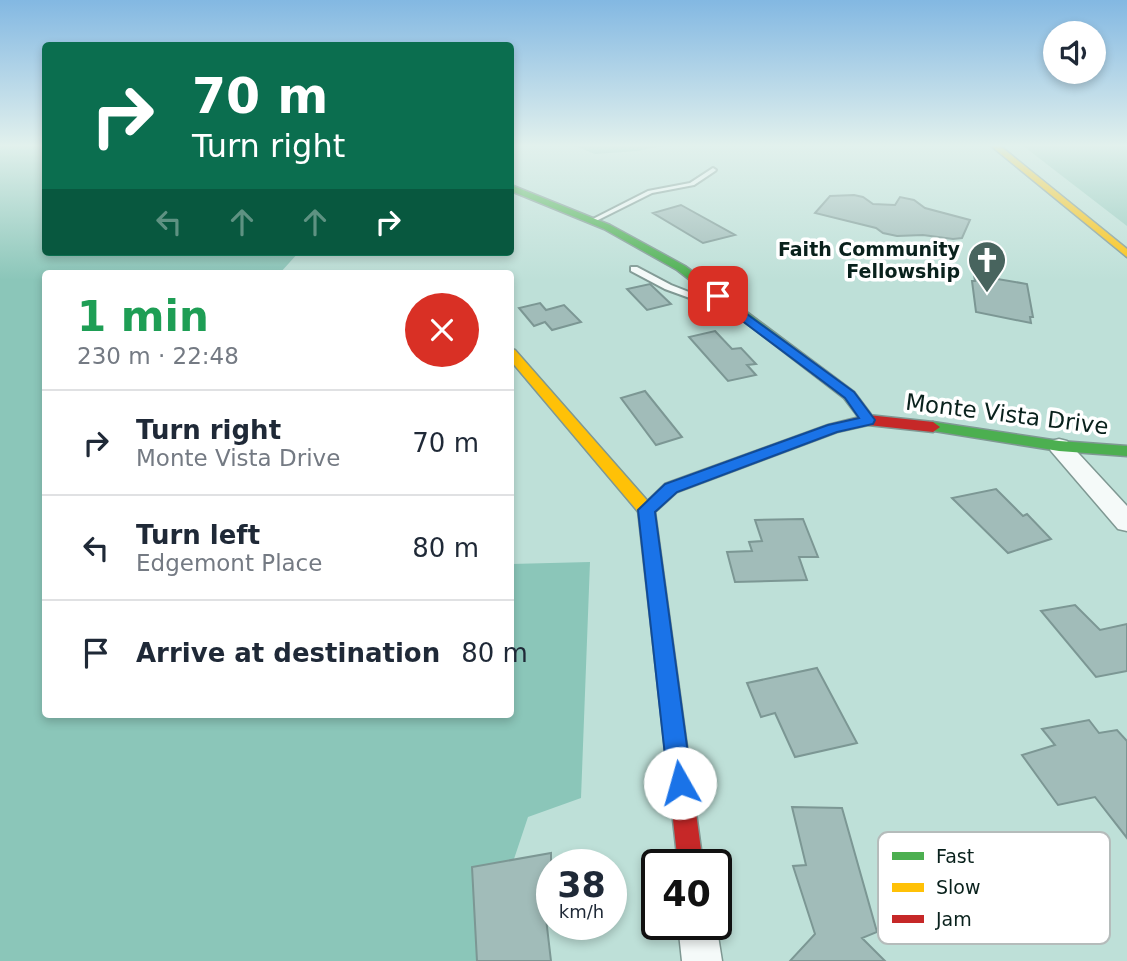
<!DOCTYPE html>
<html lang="en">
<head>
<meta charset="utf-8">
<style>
	:root { --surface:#fff; --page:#f2f2f3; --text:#1f2937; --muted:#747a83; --line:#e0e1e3 }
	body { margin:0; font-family:"DejaVu Sans",sans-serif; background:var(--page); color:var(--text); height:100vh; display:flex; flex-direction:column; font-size:26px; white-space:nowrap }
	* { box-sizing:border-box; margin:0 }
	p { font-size:23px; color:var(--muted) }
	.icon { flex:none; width:38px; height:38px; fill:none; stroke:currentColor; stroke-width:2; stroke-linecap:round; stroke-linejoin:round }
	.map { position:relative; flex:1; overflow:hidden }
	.drawer { position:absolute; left:42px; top:270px; width:472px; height:448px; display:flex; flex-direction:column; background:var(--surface); border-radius:7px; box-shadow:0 4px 10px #0003 }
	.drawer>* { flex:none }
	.top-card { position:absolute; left:42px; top:42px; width:472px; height:214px; border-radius:7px; box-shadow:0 4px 10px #0003; background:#0b6e4f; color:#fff; overflow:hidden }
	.buttons { position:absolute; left:1043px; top:21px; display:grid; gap:14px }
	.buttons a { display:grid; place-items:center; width:63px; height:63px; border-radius:50%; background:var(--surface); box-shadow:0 4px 10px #0003; font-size:35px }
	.speed { position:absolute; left:536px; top:849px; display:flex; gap:14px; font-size:35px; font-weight:700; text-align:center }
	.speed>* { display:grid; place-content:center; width:91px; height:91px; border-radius:50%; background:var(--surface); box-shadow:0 4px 10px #0003; line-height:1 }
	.speed small { font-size:18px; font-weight:400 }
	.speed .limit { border:4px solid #111; border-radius:10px; background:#fff; color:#111 }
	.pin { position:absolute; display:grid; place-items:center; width:60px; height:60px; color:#fff; margin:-30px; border-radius:14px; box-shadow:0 4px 10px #0006 }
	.me { position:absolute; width:77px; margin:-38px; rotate:353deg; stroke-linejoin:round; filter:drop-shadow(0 0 5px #0008) }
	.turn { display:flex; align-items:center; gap:24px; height:147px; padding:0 35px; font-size:32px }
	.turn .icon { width:91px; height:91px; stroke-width:2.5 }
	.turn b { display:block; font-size:49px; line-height:60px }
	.lanes { display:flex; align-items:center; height:66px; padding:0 35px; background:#0003; justify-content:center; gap:35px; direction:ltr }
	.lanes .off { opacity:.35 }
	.round { display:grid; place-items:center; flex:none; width:74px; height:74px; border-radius:37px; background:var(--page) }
	.headline { display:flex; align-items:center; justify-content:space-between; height:119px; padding:0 35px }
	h1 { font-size:42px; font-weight:700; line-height:52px; color:#1e9e55 }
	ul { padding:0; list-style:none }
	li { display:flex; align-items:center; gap:21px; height:105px; padding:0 35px; border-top:2px solid var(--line) }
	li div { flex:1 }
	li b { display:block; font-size:26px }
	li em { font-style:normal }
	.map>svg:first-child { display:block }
	.green { fill:#99ccc0 }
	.forest { fill:#8bc6b9 }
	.building { fill:#a1bcb9; stroke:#7c9794; stroke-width:2 }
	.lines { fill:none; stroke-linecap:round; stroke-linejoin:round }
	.lane-casing { stroke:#7f9893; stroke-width:4 }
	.street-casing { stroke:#7f9893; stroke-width:3 }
	.fast-casing { stroke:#7f9893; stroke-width:3 }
	.slow-casing { stroke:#7f9893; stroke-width:3 }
	.jam-casing { stroke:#7f9893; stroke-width:3 }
	.lane { fill:#f5faf9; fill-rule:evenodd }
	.street { fill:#f5faf9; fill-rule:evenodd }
	.fast { fill:#4caf50; fill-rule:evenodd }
	.slow { fill:#ffc107; fill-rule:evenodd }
	.jam { fill:#c62828; fill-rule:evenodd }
	.route { fill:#1a73e8; stroke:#114b97; stroke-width:2 }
	.labels { text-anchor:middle; stroke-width:7; stroke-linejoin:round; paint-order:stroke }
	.far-poi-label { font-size:19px; font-weight:bold; fill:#09211c; stroke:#fff; text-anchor:end }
	.street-label { font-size:23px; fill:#09211c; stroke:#fff }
	.key { fill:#fff; stroke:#b5bcbb; stroke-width:2 }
	.key-label { font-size:19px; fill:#09211c }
</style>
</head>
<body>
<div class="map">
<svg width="1127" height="961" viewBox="0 0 1127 961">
	<rect width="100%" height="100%" fill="#bee0d8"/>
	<path class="green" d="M1022 145H1127V226Z"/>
	<path class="forest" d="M0 145H45L46 252H299L280 273H46V714H511V564L590 562 581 798 528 817 480 961H0Z
		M572 145H666L638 151 595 154Z"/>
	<path class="building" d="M854 195 863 197 873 204 895 205 900 197 914 200 925 208 970 220 962 238 953 239 923 235 897 236 883 233 876 228 815 213 830 196Z
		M681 205 735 235 703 243 653 213Z
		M974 275 1027 284 1033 317H1030L1031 323 976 312 972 281H975Z
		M650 284 671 304 647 310 627 289Z
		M540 303 546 310 564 305 581 322 552 330 545 322 534 326 519 308Z
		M715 331 732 349 741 348 756 364 747 365 756 375 728 381 689 337Z
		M645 391 682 437 656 445 621 398Z
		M996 489 1023 516 1027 514 1051 539 1008 553 952 498Z
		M803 519 818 557H799L807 580 735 582 727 552 752 551 749 542 762 541 755 520Z
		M1075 605 1100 630 1127 624V671L1096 677 1041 611Z
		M817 668 857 743 795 757 775 713 761 717 747 683Z
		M1089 720 1099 733 1117 730 1127 741V838L1095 797 1058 805 1022 755 1055 745 1042 729Z
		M792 807 842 808 877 932 862 938 885 961H790L815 934 793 866 806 865Z
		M551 853V900L544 901 551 961H477L472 867Z"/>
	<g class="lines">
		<defs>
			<path id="lane" d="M713 168 716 170 715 171 694 185 652 193 594 222 589 221 648 191 690 183Z
				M631 267H637L671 285 730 308 729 310H723L665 289 631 271Z"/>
			<path id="street" d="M1059 439 1067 441 1127 506V531L1118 529 1051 451 1048 446 1051 441Z
				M716 923 722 961H682L678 924Z"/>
			<path id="fast" d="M511 185 610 225 685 266 854 392 875 420 873 423H863L844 398 677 270 604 229 511 191Z
				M933 422 1059 441 1127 446V456L1059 451 928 430 926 427 928 424Z"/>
			<path id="slow" d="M990 145H999L1127 249V257Z
				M511 349 515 350 652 506 654 510 652 514H640L511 361Z"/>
			<path id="jam" d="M868 415 933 422 940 427 933 432 868 425 837 432 677 492 655 512 703 864H678L638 510 665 484 828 425Z"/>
		</defs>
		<use href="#lane" class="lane-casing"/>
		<use href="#street" class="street-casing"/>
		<use href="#fast" class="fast-casing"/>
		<use href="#slow" class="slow-casing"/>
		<use href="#jam" class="jam-casing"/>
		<use href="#lane" class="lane"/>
		<use href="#street" class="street"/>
		<use href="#fast" class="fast"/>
		<use href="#slow" class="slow"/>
		<use href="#jam" class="jam"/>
	</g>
	<linearGradient id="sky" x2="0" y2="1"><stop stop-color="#83b8e2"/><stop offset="0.52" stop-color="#e2f1ed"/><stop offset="1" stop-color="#e2f1ed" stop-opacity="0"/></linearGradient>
	<rect width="1127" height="280" fill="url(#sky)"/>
	<path class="route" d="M718 293 854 392 875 420 873 424 837 432 677 492 655 512 692 783 688 791 680 794 672 791 668 783 638 510 665 484 828 425 859 418 845 398 713 299 712 296Z"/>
	<defs>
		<symbol id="church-pin" viewBox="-11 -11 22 30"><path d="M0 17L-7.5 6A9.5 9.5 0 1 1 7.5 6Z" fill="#48645e" stroke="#fff"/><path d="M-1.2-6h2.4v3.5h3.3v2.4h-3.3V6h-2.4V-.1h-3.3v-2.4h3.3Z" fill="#fff"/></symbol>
	</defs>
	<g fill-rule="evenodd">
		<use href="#church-pin" x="965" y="238" width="44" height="60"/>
	</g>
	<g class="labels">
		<g class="far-poi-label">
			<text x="960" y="256">Faith Community<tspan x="960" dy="22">Fellowship</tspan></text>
		</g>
		<g class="street-label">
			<text transform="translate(1007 414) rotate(7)" y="8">Monte Vista Drive</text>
		</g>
	</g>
	<rect x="878" y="832" width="232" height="112" rx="10" class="key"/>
	<rect x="892" y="852" width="32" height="8" fill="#4caf50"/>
	<rect x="892" y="883" width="32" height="9" fill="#ffc107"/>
	<rect x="892" y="915" width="32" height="8" fill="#c62828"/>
	<g class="key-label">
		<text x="936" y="863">Fast</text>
		<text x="936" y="894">Slow</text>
		<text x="936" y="926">Jam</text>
	</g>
</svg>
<div class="buttons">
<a><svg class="icon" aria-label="sound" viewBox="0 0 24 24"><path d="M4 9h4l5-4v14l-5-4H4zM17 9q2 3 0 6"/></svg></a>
</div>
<div class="speed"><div>38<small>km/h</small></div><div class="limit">40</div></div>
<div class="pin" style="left:718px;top:296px;background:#d93025"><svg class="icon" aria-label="arrive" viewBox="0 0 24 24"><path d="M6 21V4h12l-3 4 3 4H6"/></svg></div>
<svg class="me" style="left:680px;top:783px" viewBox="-20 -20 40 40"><circle r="19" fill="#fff"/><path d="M0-13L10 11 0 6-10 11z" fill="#1a73e8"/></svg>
<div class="top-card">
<div class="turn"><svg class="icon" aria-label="right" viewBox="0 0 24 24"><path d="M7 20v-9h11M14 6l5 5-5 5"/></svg><div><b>70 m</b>Turn right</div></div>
<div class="lanes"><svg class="icon off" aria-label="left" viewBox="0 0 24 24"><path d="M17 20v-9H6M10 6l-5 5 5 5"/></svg><svg class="icon off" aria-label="ahead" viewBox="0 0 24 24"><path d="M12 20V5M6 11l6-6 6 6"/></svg><svg class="icon off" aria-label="ahead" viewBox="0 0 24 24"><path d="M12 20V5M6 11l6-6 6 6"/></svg><svg class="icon" aria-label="right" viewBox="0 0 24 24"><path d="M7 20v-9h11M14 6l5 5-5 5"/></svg></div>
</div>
<section class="drawer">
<div class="headline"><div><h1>1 min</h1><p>230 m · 22:48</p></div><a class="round" style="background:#d93025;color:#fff"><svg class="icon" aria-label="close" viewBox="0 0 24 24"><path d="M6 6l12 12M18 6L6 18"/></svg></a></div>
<ul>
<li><svg class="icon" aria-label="right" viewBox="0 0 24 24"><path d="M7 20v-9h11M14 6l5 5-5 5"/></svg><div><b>Turn right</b><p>Monte Vista Drive</p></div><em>70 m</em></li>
<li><svg class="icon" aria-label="left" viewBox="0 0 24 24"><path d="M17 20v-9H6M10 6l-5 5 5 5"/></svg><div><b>Turn left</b><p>Edgemont Place</p></div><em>80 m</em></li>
<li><svg class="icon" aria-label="arrive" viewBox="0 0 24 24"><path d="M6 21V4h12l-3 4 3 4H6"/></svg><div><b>Arrive at destination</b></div><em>80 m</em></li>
</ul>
</section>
</div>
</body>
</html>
